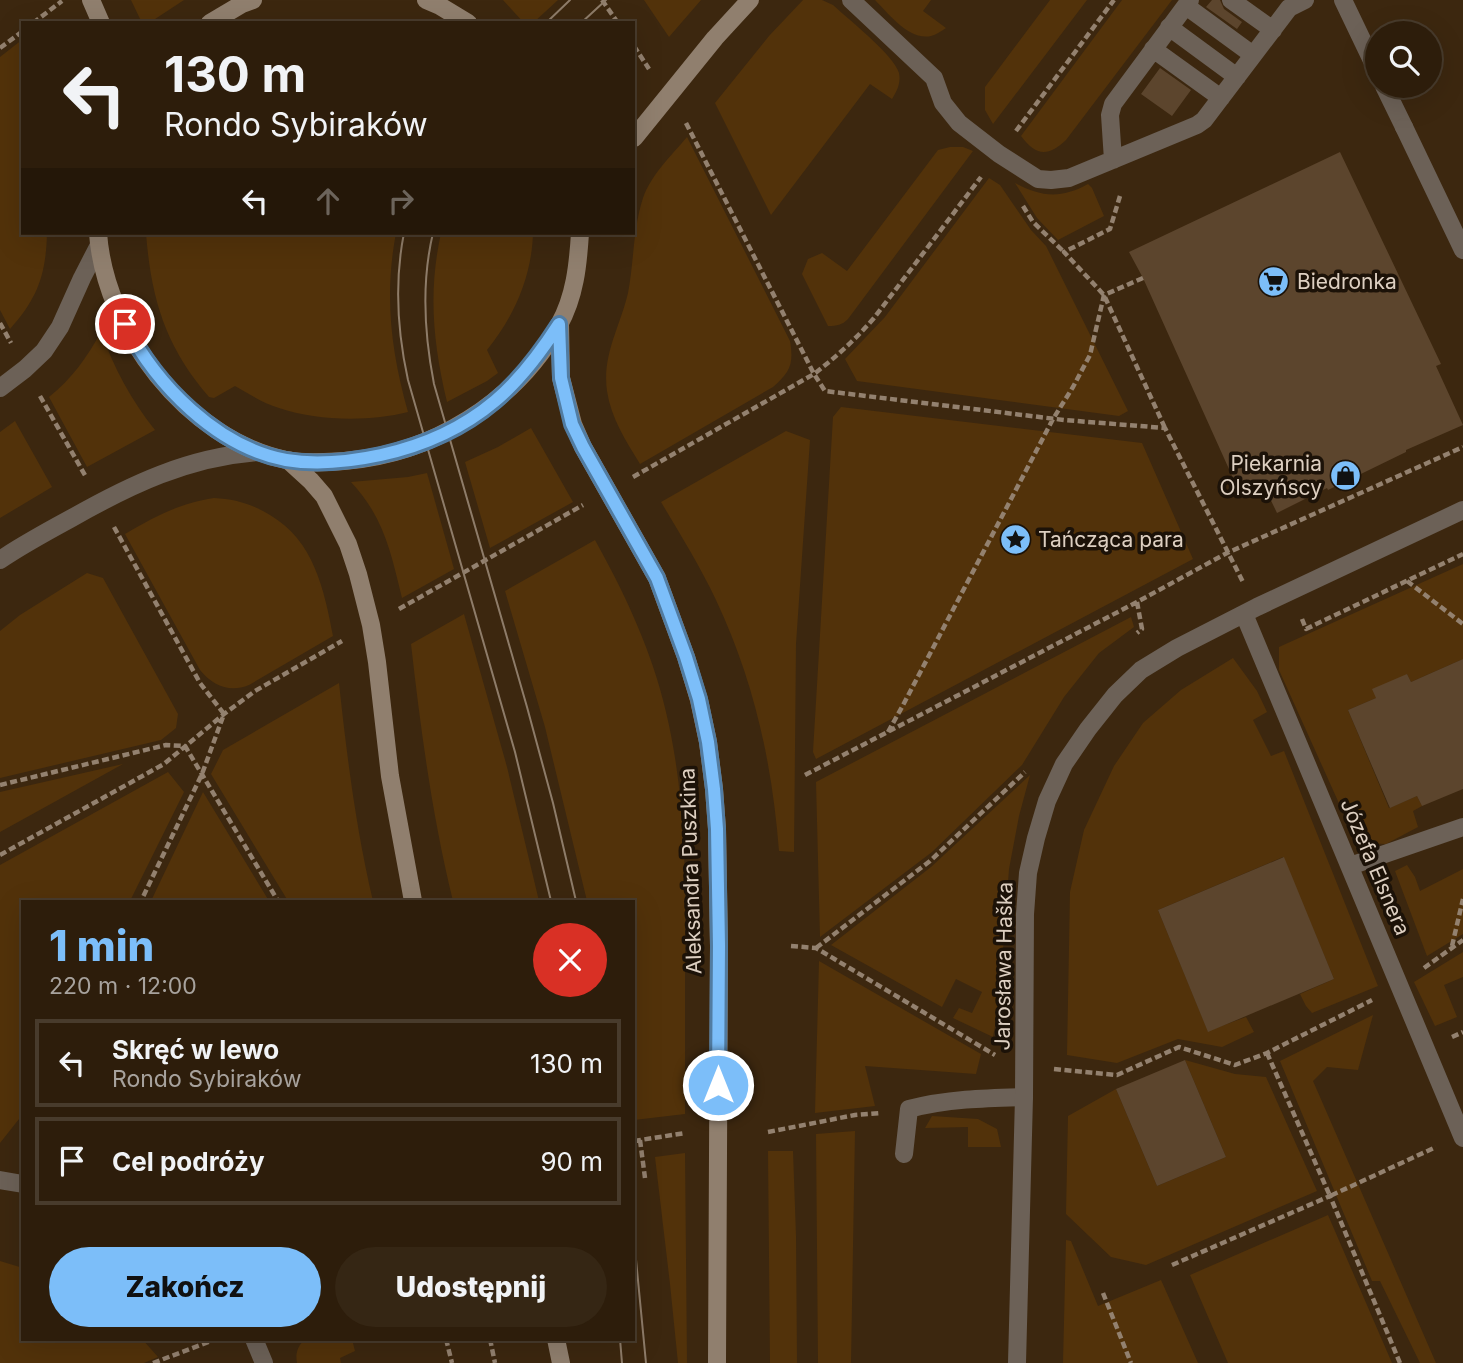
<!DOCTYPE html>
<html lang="pl">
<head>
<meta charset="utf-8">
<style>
	:root { --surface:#2d1d0b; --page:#352614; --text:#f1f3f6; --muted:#a7a29d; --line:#483b2c; --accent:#7cbef9 }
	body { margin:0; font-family:Inter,sans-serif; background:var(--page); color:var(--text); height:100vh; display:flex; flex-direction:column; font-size:26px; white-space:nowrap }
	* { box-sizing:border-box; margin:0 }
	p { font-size:23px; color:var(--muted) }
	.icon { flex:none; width:38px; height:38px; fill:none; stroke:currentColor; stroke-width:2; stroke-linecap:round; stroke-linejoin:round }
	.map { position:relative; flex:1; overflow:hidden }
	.side { position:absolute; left:21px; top:900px; width:614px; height:441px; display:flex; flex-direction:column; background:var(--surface); border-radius:0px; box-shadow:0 7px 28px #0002,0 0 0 2px var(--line) }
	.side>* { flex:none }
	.guide { position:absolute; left:21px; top:21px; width:614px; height:214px; border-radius:0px; box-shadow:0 7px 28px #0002,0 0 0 2px var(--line); background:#2d1d0b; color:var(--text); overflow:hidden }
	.controls { position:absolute; left:1365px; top:21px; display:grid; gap:14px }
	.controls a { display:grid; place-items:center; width:77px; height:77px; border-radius:50%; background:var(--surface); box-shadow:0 7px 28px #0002,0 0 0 2px var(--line); font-size:35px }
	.pin { position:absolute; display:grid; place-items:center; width:60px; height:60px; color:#fff; margin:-30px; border:4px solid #fff; border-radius:50%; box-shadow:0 2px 7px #0007 }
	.me { position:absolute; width:77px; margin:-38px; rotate:0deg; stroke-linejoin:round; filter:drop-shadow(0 0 5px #0008) }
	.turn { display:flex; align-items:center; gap:24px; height:147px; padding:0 28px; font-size:32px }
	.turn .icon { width:91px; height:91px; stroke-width:2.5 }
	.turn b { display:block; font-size:49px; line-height:60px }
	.lanes { display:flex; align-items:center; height:66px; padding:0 28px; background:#0003; justify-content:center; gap:35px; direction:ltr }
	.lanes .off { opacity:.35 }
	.round { display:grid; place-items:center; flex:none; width:74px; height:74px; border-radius:37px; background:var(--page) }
	.headline { display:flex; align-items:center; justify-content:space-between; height:119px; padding:0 28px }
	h1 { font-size:42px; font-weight:800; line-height:52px; color:var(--accent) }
	.button { display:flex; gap:14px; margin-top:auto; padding:14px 28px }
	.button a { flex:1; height:80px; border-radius:42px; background:var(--accent); color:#111; font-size:28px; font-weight:800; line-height:80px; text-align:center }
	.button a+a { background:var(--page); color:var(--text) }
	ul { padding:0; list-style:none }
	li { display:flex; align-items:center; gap:21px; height:88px; margin:0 14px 10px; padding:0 14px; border:4px solid var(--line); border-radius:0px }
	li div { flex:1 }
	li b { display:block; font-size:26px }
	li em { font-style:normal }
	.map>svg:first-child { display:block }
	.green { fill:#52320a }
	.building { fill:#5c452d }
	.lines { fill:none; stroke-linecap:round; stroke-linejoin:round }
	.path { stroke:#93816f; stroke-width:4.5; stroke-dasharray:7 3.5; stroke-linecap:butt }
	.service { stroke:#6c6157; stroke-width:18 }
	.minor { stroke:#6c6157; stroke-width:18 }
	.tertiary { stroke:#6c6157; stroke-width:18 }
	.secondary { stroke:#907f6e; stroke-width:18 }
	.tram { stroke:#8e7c69; stroke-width:2 }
	.route-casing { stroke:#517ca2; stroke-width:18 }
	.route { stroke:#7cbef9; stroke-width:12 }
	.labels { text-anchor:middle; stroke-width:7; stroke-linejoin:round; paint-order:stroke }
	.poi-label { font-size:21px; fill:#ddcfc1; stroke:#1c1208; text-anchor:start }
	.street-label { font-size:21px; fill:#ddcfc1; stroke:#1c1208 }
</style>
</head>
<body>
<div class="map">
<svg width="1463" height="1363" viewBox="0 0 1463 1363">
	<rect width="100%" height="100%" fill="#3c270f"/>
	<path class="green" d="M131 0H184L149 23H142Z
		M503 0H558L533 23H524Z
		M644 0H701L669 37Z
		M803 0H822L833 5C848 19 894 55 899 73 901 83 897 91 892 99L870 84 771 215 715 103 769 36Z
		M875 0H931L923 11 946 28C941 31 936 35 931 36 909 41 888 13 875 0Z
		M1050 0H1087L993 124 985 110V87Z
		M1122 0H1172L1066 140C1048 157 1036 156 1021 136Z
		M23 39V233H47C46 274 38 298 10 329L0 310V57Z
		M687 137 790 341C794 364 790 372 773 387L640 464C626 441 611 418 607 391 602 355 620 327 628 293 634 262 633 228 643 198 651 175 671 156 687 137Z
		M950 147H963L973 151 848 319C842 325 837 326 828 326L802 274 808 259 822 253 847 271 938 150Z
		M989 178 1000 185 1031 230 1046 246 1128 411 1119 416 857 381 845 359 885 317Z
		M1015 183C1041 197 1061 199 1088 184L1092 188 1104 216 1058 240 1037 218Z
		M146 233H396C384 296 391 351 408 412 369 422 317 421 279 408 263 403 249 394 235 386L214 398 209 397C165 346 151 298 146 233Z
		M441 233H533C532 276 514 317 487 350L498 373 487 381 447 402C433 343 428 292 441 233Z
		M101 332C114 368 131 400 155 430L87 467 49 397C72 379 87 357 101 332Z
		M841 407 1142 443 1193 559 816 759 813 752 833 417Z
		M15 421 52 487 0 518V432Z
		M531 428 573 502 490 548 465 462 498 447Z
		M786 431 810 440 796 644 794 852 779 851C772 762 754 681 716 600 700 566 680 534 661 502Z
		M427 473 454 569 402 598C391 553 384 517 351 482L408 477Z
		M214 498C235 499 252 504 270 515 314 541 324 589 333 636L249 685C230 693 213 686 200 670L125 534C156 516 178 504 214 498Z
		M595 540C625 594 652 651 666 712 685 792 686 872 685 954 685 1008 685 1061 685 1114L634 1120V901H587L545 727 505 591Z
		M1463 564V659L1411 682 1407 674 1376 698 1348 710 1389 808 1417 796 1422 806 1413 811 1418 827 1386 844 1364 843 1351 830 1279 670V647Z
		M87 573 103 578 178 714 176 728 161 740 0 778V631L20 615Z
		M464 614 507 767 539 901H453C432 815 421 732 411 644Z
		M1131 617 1134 627 1099 653 1064 697 1022 765 932 852 820 937 816 782Z
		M1233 658 1257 691 1267 712 1253 720 1271 756 1284 751 1378 986 1312 1013 1306 1006 1300 994 1334 979 1283 857 1158 910 1208 1031 1246 1017 1254 1032 1222 1047 1178 1039 1117 1063 1067 1055 1070 892 1084 830 1114 766 1143 723 1181 690Z
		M339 683C347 757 356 829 373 901H288L211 774 223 750Z
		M123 764 0 832V792Z
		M168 772 184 792 130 901H23V1114L0 1143V865Z
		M1030 775 1019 816 1009 869 999 1004 993 1037 953 1018 959 1008 972 1013 982 992 956 979 942 1007 831 945 931 867Z
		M203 792 269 901H151Z
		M1407 865 1415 877 1420 891 1463 869V934L1427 956 1395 871Z
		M1463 952V977L1444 985 1457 1017 1435 1026 1414 982Z
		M819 961 981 1054 976 1074 865 1066 875 1106 815 1113Z
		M1373 1015 1358 1070 1327 1067 1313 1081 1436 1363H1420L1380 1281H1372L1280 1061Z
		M1185 1060 1235 1074 1266 1077 1317 1191 1146 1265 1111 1257 1066 1214 1068 1116 1116 1089 1157 1186 1226 1157Z
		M932 1116 978 1119 997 1129 1001 1147H968V1127L925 1128Z
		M855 1131 851 1363H818L816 1134Z
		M768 1151H793L796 1236 797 1363H770Z
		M685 1153 687 1363H678L670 1284 655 1157Z
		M1328 1215 1392 1363H1228L1190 1275Z
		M1066 1240 1071 1241 1098 1306 1161 1280 1198 1363H1063Z
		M0 1261 23 1268V1339H142L158 1357 144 1363H0Z
		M305 1339H352L355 1351 340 1358 341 1363H297C295 1353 298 1346 305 1339Z"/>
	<path class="building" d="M1212 0H1220L1224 9 1242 22 1237 29 1206 7Z
		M1160 68 1191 90 1172 116 1141 94Z
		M1340 152 1441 364 1436 366 1463 425 1406 450V452L1328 490 1327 488 1277 513 1264 486 1242 498 1143 278 1129 252Z
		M1463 659V789L1422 806 1417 796 1390 808 1348 710 1376 698 1372 689 1407 674 1411 682Z
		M1284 857 1334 979 1208 1032 1158 910Z
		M1185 1060 1226 1157 1157 1186 1116 1089Z"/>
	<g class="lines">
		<path class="path" d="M602 0 618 23
			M33 23 62 1
			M634 46 649 69
			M0 48 23 31
			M686 123 814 374 825 391 1064 420 1165 428 1243 582
			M1016 131 1114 0
			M1120 196 1110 229 1064 252 1104 295 1165 428
			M1023 206 1033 222 1064 252
			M0 323 11 343
			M40 396 86 477
			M633 477 814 374C836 357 856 339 874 318L981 177
			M114 527 200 683 224 714 202 774 141 901
			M1407 581 1463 624
			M1137 602 1142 629 1137 633
			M399 609 583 505
			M1302 619 1306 629 1463 554
			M888 732 902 707 1053 419 1073 387 1090 355 1104 295 1143 278
			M805 775 1137 602 1227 553 1463 447
			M0 785 166 745 185 746 278 901
			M0 855 164 764 224 714 255 691 342 641
			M791 946 816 948 995 1055
			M1452 946 1463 899
			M816 948 930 861 1025 772
			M1424 968 1463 940
			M1452 1037 1463 1032
			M1267 1053 1330 1196 1436 1147
			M1054 1069 1117 1075 1179 1047 1235 1065 1267 1053 1372 1000
			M768 1132 855 1115 880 1113
			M640 1140 645 1178
			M634 1141 685 1133
			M1172 1265 1330 1196 1400 1363
			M1103 1293 1131 1363
			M446 1339 452 1363
			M490 1339 495 1363
			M153 1363 216 1339"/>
		<path class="service" d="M851 0 934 78 943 103 959 123 999 154 1038 179 1051 180 1069 178 1197 125 1204 120 1289 8 1305 0
			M1231 0 1273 30
			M1343 0 1377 71
			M1186 6 1253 55
			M1169 27 1237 77
			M1153 49 1221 98
			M1384 86 1404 127
			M1113 160 1110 115 1113 104 1190 0
			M904 1154 909 1109C946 1099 986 1098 1024 1097"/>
		<path class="minor" d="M1404 127 1463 250
			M1244 614 1463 1138
			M1350 866 1463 827
			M0 1180 23 1184
			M254 1339 264 1363
			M1017 1363 1024 1097 1025 914 1028 873 1036 838 1047 801 1064 764 1088 729 1115 695 1141 670 1177 648 1257 607 1463 510"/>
		<path class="tertiary" d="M0 388 25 369 44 351 60 327 82 278 99 245
			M0 560C22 545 46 532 70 519 130 485 188 457 258 452"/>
		<path class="secondary" d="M91 0 101 23
			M426 0 440 6 468 23
			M210 23 242 4 253 0
			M634 138 715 38 750 0
			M98 233C105 331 187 439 286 460 304 464 325 462 344 461 432 454 515 403 559 325 575 296 578 265 580 233
			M560 324 561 378 573 424 583 447 657 578 686 657 699 700 708 742 714 789 717 829 719 946 717 1363
			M288 460 311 481 324 496 348 544 358 574 371 625 377 662 390 776 413 901
			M556 1339 561 1363"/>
		<path class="tram" d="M546 23 570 0
			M581 23 606 0
			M404 233C394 283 397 330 408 380L515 752 551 901
			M433 233C421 283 424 333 434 384L527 707 553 803 576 901
			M634 1239 646 1363
			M620 1339 622 1363"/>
	</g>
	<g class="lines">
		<defs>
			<path id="route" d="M125 324C156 385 217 447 286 460 316 465 353 461 381 455 422 446 463 428 495 401 521 379 541 352 559 324L561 378 572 424 583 447 657 578 686 657 699 699 708 742 714 789 717 829 719 946 718 1085"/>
		</defs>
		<use href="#route" class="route-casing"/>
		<use href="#route" class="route"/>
	</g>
	<defs>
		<symbol id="supermarket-disc" viewBox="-11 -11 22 22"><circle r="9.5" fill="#7cbef9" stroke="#1c1208"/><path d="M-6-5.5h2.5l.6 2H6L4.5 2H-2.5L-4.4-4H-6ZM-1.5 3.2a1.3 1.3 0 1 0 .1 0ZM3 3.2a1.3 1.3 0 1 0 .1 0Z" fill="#111"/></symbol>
		<symbol id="shop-disc" viewBox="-11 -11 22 22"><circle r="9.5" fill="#7cbef9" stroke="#1c1208"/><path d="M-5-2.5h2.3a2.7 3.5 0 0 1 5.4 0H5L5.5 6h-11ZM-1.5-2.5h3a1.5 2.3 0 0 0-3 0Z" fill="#111"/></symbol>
		<symbol id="sight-disc" viewBox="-11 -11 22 22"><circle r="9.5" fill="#7cbef9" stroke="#1c1208"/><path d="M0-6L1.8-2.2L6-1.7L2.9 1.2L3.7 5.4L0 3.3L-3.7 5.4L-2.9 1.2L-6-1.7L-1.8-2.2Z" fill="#111"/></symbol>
	</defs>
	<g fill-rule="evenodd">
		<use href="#supermarket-disc" x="1256" y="264" width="35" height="35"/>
		<use href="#shop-disc" x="1328" y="458" width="35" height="35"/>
		<use href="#sight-disc" x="998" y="522" width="35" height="35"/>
	</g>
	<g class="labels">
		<g class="poi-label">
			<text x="1297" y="289">Biedronka</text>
			<text x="1322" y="471" text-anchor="end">Piekarnia<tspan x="1322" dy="24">Olszyńscy</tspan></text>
			<text x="1038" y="547">Tańcząca para</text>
		</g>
		<g class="street-label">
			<text transform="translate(1375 867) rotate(67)" y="7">Józefa Elsnera</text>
			<text transform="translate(691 871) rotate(-92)" y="7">Aleksandra Puszkina</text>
			<text transform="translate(1004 966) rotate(-89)" y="7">Jarosława Haška</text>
		</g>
	</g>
</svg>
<div class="controls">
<a><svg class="icon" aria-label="search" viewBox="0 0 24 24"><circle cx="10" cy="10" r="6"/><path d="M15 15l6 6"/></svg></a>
</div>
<div class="pin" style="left:125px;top:324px;background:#d93025"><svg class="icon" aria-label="arrive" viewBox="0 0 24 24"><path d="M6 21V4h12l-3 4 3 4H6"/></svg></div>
<svg class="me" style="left:718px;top:1085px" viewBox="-20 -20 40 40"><circle r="17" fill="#7cbef9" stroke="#fff" stroke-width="3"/><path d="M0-11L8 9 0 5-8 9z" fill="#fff"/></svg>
<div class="guide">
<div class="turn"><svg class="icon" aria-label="left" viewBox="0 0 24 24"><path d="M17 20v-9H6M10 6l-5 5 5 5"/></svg><div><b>130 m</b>Rondo Sybiraków</div></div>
<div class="lanes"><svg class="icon" aria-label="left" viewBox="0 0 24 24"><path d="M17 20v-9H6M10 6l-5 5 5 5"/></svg><svg class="icon off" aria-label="ahead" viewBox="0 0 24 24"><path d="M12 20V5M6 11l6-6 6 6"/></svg><svg class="icon off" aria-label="right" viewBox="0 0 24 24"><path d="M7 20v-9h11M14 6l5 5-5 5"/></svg></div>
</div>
<section class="side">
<div class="headline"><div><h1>1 min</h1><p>220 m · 12:00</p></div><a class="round" style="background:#d93025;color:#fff"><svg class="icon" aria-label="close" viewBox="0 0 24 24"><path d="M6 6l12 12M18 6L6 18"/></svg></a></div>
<ul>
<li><svg class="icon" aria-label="left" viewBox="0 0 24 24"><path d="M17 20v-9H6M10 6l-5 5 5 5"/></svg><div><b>Skręć w lewo</b><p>Rondo Sybiraków</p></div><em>130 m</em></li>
<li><svg class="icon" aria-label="arrive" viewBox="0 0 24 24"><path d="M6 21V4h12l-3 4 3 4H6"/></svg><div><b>Cel podróży</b></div><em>90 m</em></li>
</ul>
<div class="button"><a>Zakończ</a><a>Udostępnij</a></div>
</section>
</div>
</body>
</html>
